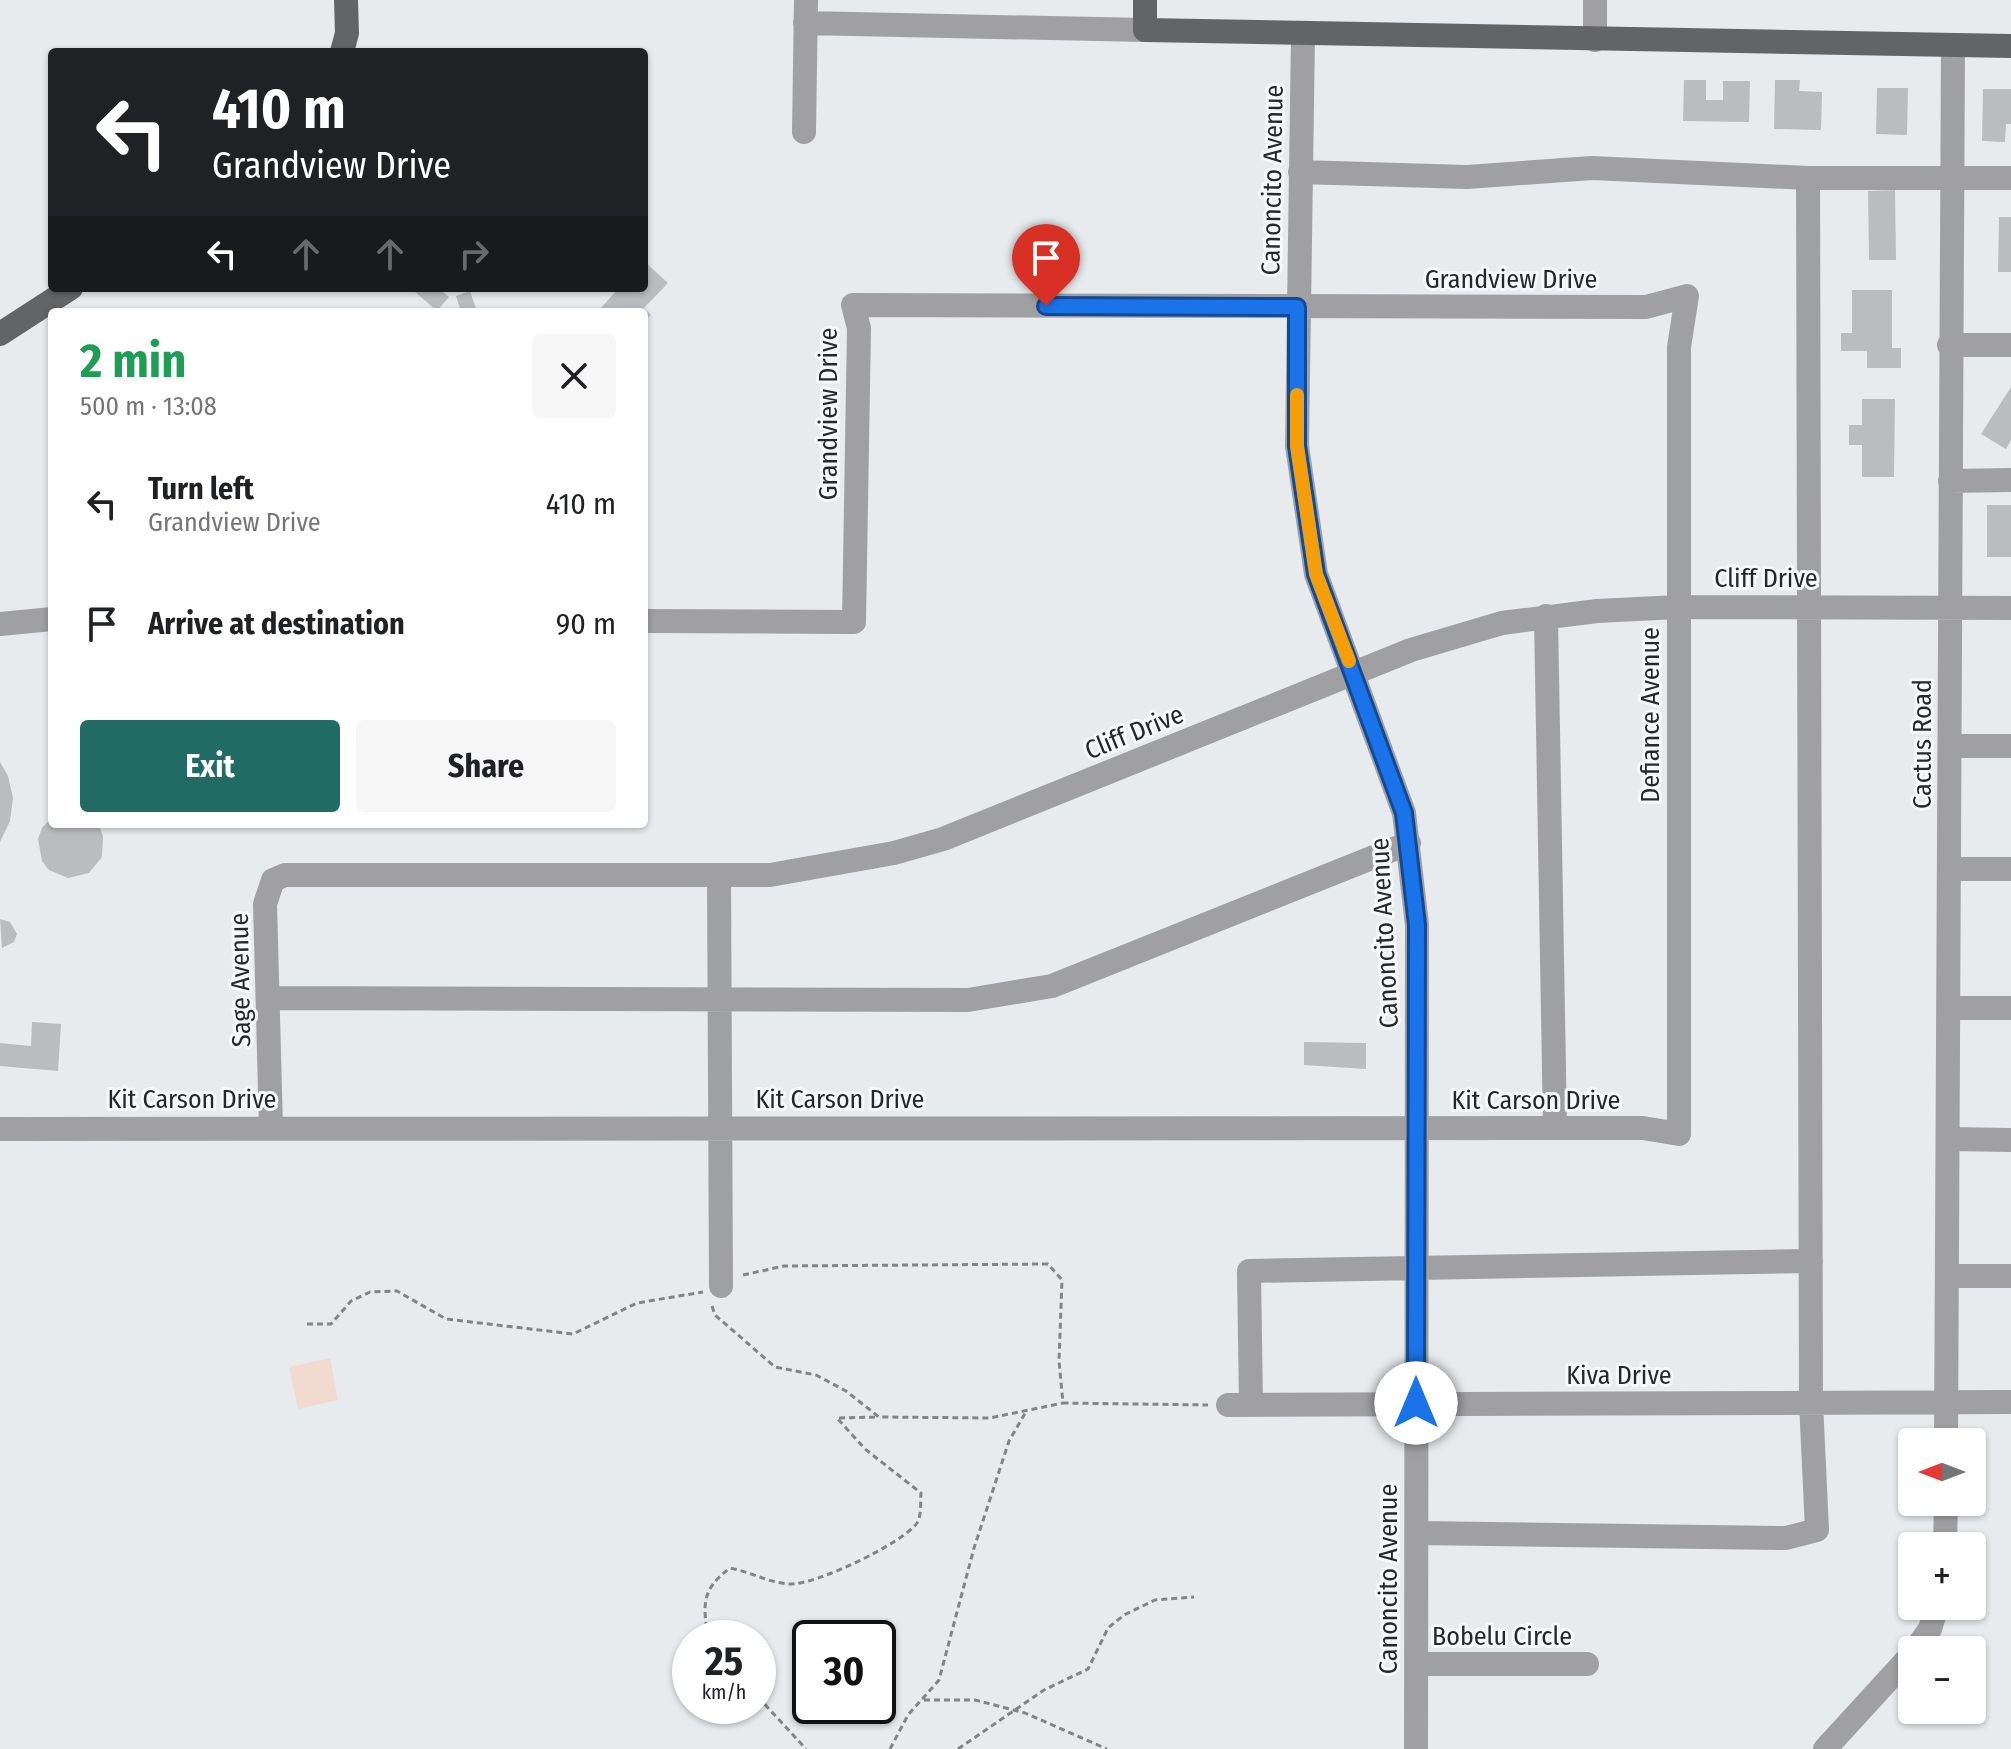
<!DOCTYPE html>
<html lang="en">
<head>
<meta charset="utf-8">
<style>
	:root { --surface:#fff; --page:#f6f6f6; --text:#202124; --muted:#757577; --accent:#216b64 }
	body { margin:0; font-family:"Fira Sans Condensed",sans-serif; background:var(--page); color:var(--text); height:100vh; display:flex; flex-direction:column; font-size:30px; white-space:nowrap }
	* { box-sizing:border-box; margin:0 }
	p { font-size:26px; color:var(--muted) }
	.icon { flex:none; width:44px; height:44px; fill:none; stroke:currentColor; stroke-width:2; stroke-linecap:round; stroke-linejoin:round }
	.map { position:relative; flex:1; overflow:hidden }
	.drawer { position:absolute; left:48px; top:308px; width:600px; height:520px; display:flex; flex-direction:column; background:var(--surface); border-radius:8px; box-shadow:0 2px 6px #0004 }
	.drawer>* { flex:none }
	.banner { position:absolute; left:48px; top:48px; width:600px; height:244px; border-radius:8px; box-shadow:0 2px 6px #0004; background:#202124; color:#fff; overflow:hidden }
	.needle { width:52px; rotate:270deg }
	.controls { position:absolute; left:1898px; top:1428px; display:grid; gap:16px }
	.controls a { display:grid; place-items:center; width:88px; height:88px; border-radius:8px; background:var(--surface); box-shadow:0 2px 6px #0004; font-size:40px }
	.speed { position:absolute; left:672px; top:1620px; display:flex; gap:16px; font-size:40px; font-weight:700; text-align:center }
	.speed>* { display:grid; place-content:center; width:104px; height:104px; border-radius:50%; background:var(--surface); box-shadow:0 2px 6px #0004; line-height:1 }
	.speed small { font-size:20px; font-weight:400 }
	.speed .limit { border:4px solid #111; border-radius:12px; background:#fff; color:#111 }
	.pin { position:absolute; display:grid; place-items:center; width:68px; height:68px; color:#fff; margin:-82px -34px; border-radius:50% 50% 50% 0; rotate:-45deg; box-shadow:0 0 8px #0007 }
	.pin .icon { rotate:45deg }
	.me { position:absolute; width:88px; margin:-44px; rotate:0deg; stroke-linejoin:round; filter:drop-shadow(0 0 6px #0008) }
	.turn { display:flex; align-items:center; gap:28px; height:168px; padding:0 32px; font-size:36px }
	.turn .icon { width:104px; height:104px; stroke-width:2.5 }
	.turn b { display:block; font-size:56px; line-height:68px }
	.lanes { display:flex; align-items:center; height:76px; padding:0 32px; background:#0003; justify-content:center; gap:40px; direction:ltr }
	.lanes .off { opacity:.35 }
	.round { display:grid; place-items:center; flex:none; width:84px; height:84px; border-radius:8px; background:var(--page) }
	.headline { display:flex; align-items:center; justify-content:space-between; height:136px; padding:0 32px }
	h1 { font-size:48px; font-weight:700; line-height:60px; color:#1e9e55 }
	.action { display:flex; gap:16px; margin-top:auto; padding:16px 32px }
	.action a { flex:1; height:92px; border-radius:8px; background:var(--accent); color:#fff; font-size:32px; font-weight:700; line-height:92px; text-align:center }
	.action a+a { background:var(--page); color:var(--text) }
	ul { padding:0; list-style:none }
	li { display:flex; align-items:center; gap:24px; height:120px; padding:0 32px }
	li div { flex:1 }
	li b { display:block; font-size:30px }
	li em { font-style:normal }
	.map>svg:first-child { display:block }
	.commercial { fill:#f3dad1 }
	.building { fill:#babdc0 }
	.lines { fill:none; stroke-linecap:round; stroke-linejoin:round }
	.path { stroke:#828586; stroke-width:3; stroke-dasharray:6 4; stroke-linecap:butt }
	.minor { stroke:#a0a0a2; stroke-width:24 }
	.major { stroke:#636466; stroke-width:24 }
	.route-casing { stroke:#114b97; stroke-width:20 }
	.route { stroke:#1a73e8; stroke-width:14 }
	.slow { stroke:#f59e0b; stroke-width:14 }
	.labels { text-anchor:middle; stroke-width:6; stroke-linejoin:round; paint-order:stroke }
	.street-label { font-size:26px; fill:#262728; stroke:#f5f8fb }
</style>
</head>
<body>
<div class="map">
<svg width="2011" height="1749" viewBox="0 0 2011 1749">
	<rect width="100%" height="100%" fill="#e7ebed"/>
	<path class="commercial" d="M330 1358 338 1400 298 1409 289 1367Z"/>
	<path class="building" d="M1684 80H1706V100H1723V81H1750L1749 122 1683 121Z
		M1775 80H1800L1799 91 1822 92 1821 130 1774 129Z
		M1877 88H1908L1907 135 1876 134Z
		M1983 89H2011V124H2006L2005 142 1982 141Z
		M1895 190 1896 260H1869L1868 191Z
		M1999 217H2011V272H1998Z
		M644 261 668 283 644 308 651 315 644 322V312H597L619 288H644Z
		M417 288H438L449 297 437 311 414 291Z
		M1852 290H1892V348H1901V368H1867V351H1841V333H1852Z
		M470 291 477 312H461L456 296Z
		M2011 387V440L2006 449 1981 434Z
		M1862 399H1895L1894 477H1862V445H1849V425H1862Z
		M1987 505H2011V557H1987Z
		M0 762 8 776 13 798 10 821 0 842Z
		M52 817V824L99 826 103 836 102 857 89 873 68 878 49 870 42 861 38 839 42 828Z
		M0 919 10 922 17 934 14 942 2 948Z
		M32 1022 61 1024 58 1071 0 1066V1043L31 1046Z
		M1304 1042 1366 1043V1069L1304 1065Z"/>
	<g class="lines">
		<path class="path" d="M743 1275 784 1266 1048 1264 1062 1280 1059 1361 1063 1403 1208 1405
			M712 1306 715 1315 775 1367 816 1375 846 1391 879 1417 990 1418 1063 1403
			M307 1324H331L351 1301 370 1292 397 1291 446 1319 573 1334 637 1303 703 1292
			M708 1638C703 1604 701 1590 730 1568 751 1572 769 1583 790 1584 816 1585 903 1543 917 1523 922 1515 920 1503 921 1493L865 1449 837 1418 879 1417
			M758 1697 806 1749
			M924 1700H975L1025 1713 1107 1749
			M890 1749 908 1715 939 1680 974 1548 1009 1441 1027 1410
			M958 1749 1044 1690 1088 1669 1108 1628 1124 1615 1155 1600 1194 1597"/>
		<path class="minor" d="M805 23 1145 30
			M1303 35 1297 446 1316 574 1404 813 1417 925 1416 1749
			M1595 40V0
			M804 132 806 0
			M1300 172 1467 177 1592 168 1808 178H2011
			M1949 345H2011
			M1950 481 2011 480
			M1546 616 1555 1128
			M0 624 52 619
			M1950 746H2011
			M1949 869H2011
			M719 875 721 1286
			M268 998 968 1000 1052 986 1409 843
			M1949 1008H2011
			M271 1127 265 904 273 880 285 875H770L894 853 943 839 1411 650 1502 623 1597 611 1678 607 2011 608
			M0 1129 1643 1128 1679 1134V347L1687 296 1646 307 853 305 859 328 854 622 644 621
			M1948 1139 2011 1140
			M1949 1276H2011
			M1228 1405 2011 1402
			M1251 1405 1249 1271 1811 1261
			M1946 1442 1953 45
			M1417 1533 1786 1538 1817 1530 1811 1402 1808 178
			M1945 1546 1946 1502
			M1915 1650 1930 1629 1937 1606
			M1417 1664H1587
			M1825 1749 1912 1654"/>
		<path class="major" d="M1145 0V30L2011 46
			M342 52 347 33 346 0
			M0 334 71 288"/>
	</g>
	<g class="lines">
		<defs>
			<path id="route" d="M1046 306 1297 307V446L1316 574 1404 813 1417 925 1416 1403"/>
		</defs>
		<use href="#route" class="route-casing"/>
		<use href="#route" class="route"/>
		<path class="slow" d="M1297 395V446L1316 574 1349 661"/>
	</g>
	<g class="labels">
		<g class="street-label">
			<text transform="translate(1272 180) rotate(-89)" y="9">Canoncito Avenue</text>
			<text x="1511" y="288">Grandview Drive</text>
			<text transform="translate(828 414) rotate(-90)" y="9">Grandview Drive</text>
			<text x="1766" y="587">Cliff Drive</text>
			<text transform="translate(1650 715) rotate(-90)" y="9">Defiance Avenue</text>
			<text transform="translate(1134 732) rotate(-22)" y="9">Cliff Drive</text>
			<text transform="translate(1922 744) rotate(-90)" y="9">Cactus Road</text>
			<text transform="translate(1384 933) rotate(-93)" y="9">Canoncito Avenue</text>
			<text transform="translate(240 980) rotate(-91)" y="9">Sage Avenue</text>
			<text x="192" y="1108">Kit Carson Drive</text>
			<text x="840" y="1108">Kit Carson Drive</text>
			<text x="1536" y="1109">Kit Carson Drive</text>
			<text x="1619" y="1384">Kiva Drive</text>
			<text transform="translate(1388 1579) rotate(-90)" y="9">Canoncito Avenue</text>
			<text x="1502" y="1645">Bobelu Circle</text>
		</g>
	</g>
</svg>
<div class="controls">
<a><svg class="needle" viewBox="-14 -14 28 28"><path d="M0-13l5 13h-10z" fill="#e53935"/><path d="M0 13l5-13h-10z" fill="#757577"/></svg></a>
<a>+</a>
<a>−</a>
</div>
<div class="speed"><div>25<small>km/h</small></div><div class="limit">30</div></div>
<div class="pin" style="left:1046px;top:306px;background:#d93025"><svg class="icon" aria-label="arrive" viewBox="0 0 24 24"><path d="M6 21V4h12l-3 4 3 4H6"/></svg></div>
<svg class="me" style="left:1416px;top:1403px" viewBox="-20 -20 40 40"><circle r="19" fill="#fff"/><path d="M0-13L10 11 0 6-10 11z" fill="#1a73e8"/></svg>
<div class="banner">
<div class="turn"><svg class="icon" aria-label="left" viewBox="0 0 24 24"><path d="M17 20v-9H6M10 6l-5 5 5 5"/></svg><div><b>410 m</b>Grandview Drive</div></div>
<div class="lanes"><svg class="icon" aria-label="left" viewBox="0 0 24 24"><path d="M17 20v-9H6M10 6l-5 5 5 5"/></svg><svg class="icon off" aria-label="ahead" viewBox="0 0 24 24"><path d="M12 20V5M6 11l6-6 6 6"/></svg><svg class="icon off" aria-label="ahead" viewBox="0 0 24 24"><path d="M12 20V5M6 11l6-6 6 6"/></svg><svg class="icon off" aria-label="right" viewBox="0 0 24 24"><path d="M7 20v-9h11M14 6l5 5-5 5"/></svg></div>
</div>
<section class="drawer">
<div class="headline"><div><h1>2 min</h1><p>500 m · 13:08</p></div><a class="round"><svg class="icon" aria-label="close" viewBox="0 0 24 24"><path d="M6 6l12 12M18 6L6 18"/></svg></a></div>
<ul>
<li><svg class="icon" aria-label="left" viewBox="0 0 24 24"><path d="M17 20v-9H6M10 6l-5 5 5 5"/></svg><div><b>Turn left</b><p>Grandview Drive</p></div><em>410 m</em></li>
<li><svg class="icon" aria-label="arrive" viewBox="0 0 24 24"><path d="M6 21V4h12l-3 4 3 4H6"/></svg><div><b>Arrive at destination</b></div><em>90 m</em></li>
</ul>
<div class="action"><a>Exit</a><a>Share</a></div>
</section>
</div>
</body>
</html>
